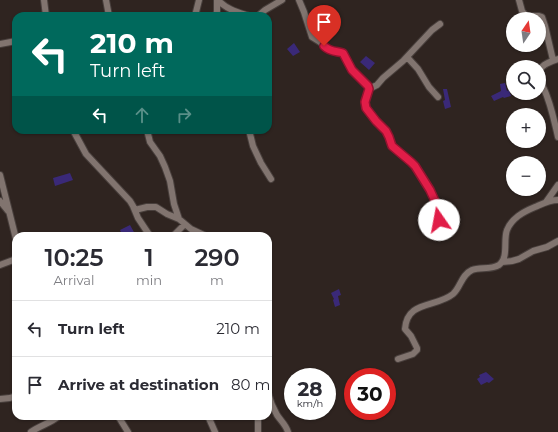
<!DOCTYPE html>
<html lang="en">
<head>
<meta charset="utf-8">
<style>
	:root { --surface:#fff; --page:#f2f2f3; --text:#2b2b33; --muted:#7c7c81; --line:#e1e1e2 }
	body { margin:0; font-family:Montserrat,sans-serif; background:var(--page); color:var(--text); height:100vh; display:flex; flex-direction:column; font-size:15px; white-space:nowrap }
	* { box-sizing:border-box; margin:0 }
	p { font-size:13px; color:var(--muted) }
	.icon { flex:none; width:22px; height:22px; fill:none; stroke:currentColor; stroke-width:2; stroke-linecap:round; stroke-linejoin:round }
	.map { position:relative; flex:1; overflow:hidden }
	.panel { position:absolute; left:12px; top:232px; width:260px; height:188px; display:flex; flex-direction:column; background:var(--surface); border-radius:12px; box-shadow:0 1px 3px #0004 }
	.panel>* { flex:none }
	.banner { position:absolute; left:12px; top:12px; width:260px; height:122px; border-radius:12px; box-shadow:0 1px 3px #0004; background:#00695c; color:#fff; overflow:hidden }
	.needle { width:26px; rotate:13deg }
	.tools { position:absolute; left:506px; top:12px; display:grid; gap:8px }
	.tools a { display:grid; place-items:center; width:40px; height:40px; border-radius:50%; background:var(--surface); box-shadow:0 1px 3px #0004; font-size:20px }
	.speed { position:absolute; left:284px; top:368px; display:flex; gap:8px; font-size:20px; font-weight:700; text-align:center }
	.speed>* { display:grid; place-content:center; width:52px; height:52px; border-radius:50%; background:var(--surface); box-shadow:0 1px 3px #0004; line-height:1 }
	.speed small { font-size:10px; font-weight:400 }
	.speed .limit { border:6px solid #d22; background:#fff; color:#111 }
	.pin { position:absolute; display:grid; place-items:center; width:34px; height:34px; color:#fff; margin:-41px -17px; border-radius:50% 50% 50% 0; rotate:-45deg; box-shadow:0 0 4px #0007 }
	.pin .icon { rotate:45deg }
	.me { position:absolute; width:44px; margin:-22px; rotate:348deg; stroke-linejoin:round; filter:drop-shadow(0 0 3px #0008) }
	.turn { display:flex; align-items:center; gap:14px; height:84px; padding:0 12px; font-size:18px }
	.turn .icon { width:52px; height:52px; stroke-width:2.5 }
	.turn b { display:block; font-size:28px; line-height:34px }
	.lanes { display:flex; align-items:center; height:38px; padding:0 12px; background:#0003; justify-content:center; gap:20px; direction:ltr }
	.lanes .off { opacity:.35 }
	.eta { display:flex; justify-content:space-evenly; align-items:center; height:68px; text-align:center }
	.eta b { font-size:24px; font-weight:600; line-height:28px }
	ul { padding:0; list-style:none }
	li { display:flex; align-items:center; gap:12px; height:56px; padding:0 12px; border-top:1px solid var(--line) }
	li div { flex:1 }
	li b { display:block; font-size:15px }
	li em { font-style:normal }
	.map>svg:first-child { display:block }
	.building { fill:#3a2978 }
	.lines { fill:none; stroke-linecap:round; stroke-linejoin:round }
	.minor-casing { stroke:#483f3c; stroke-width:8 }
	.minor { stroke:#81746f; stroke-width:6 }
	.route-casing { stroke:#92132f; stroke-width:10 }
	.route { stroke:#e11d48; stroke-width:7 }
</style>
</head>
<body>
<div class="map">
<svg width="558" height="432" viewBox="0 0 558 432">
	<rect width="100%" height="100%" fill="#2f2420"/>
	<path class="building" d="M294 43 300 52 293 56 287 49Z
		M366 56 375 63 369 70 360 62Z
		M505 83 507 91 509 90 511 96 504 98 503 97 494 101 491 96 501 91 500 84Z
		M443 89H447L451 107 445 109 443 101 445 100Z
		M70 173 73 180 55 186 53 178Z
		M130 225 135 234 131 236H123L120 230Z
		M339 289 341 295 338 296 340 305 335 307 333 300 334 299 331 293Z
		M486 372 494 379 489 383 487 382 481 385 477 379 480 377 479 375Z"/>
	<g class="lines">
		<defs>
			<path id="minor" d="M44 0 46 16
				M106 0 109 16
				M218 0C226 9 237 12 249 16
				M299 0 304 12 312 37 320 42 329 50 343 53 352 70 368 86 369 89 365 102 366 108 376 121 386 131 389 137 392 146 411 162 415 166 430 191 435 201 439 220
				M519 0 522 11 526 16H539L542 17 545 26 553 60
				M195 16 199 0
				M216 16 217 11V0
				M258 16 265 10 282 0
				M0 44 16 41
				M407 57 418 69 429 87 438 97
				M558 59C552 61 542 64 540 70 538 76 541 83 544 89 551 104 554 120 558 137
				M369 89 377 85 383 78 403 61 432 30 440 24
				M73 130 86 154 130 201 133 206 138 218 150 236
				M147 130 150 142 160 156 165 167 170 181 174 204 179 219
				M249 130 253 146 261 163 271 179
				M0 175 16 239
				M0 201 8 211
				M546 202 558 185
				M135 210 147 207H156L167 214 179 219 191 229 206 236
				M173 236 185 224
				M502 262 512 261 519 259 533 251 547 247 558 241
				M0 265 16 259
				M398 359 413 354 417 350V348L411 336 405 329C407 300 436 308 453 294 461 287 461 275 472 270 480 267 491 270 499 265 509 258 503 240 507 230 512 218 523 212 535 207 542 204 549 200 558 200
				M268 393C270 401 273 408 277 415 281 421 286 425 288 432
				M0 399 10 398 16 396
				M118 416 128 432
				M208 416 215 432
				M31 432C39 426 51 423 59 416
				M258 432V416"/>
		</defs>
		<use href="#minor" class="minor-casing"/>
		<use href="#minor" class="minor"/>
	</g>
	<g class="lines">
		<defs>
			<path id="route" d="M324 46C330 52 336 51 343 53L352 70 368 86 369 89 365 102 366 108 376 121 386 131 389 137 392 146 411 162 415 166 430 190 435 201 439 220"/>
		</defs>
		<use href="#route" class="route-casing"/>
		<use href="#route" class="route"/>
	</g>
</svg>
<div class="tools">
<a><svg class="needle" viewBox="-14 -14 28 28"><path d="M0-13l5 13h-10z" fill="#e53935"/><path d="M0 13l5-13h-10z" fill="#7c7c81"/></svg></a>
<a><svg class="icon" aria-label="search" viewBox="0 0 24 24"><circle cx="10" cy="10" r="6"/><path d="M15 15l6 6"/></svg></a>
<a>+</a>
<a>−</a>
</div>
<div class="speed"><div>28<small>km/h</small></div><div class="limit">30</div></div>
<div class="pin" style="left:324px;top:46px;background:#d93025"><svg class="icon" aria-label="arrive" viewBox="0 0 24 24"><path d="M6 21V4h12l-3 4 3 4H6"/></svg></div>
<svg class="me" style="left:439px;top:220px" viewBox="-20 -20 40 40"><circle r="19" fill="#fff"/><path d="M0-13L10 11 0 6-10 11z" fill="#e11d48"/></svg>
<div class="banner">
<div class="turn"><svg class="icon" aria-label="left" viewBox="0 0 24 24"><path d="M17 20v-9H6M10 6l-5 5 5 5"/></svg><div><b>210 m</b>Turn left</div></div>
<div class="lanes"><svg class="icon" aria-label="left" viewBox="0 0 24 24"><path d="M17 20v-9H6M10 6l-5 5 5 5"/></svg><svg class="icon off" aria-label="ahead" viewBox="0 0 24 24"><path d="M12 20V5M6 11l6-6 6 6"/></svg><svg class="icon off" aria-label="right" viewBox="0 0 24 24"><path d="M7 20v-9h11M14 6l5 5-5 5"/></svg></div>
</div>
<section class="panel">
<div class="eta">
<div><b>10:25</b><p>Arrival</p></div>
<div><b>1</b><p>min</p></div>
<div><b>290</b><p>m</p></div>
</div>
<ul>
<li><svg class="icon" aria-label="left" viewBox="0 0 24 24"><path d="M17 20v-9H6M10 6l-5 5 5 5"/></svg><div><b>Turn left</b></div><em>210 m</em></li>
<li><svg class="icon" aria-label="arrive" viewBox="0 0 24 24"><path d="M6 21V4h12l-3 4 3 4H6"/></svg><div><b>Arrive at destination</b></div><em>80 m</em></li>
</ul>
</section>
</div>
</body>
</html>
